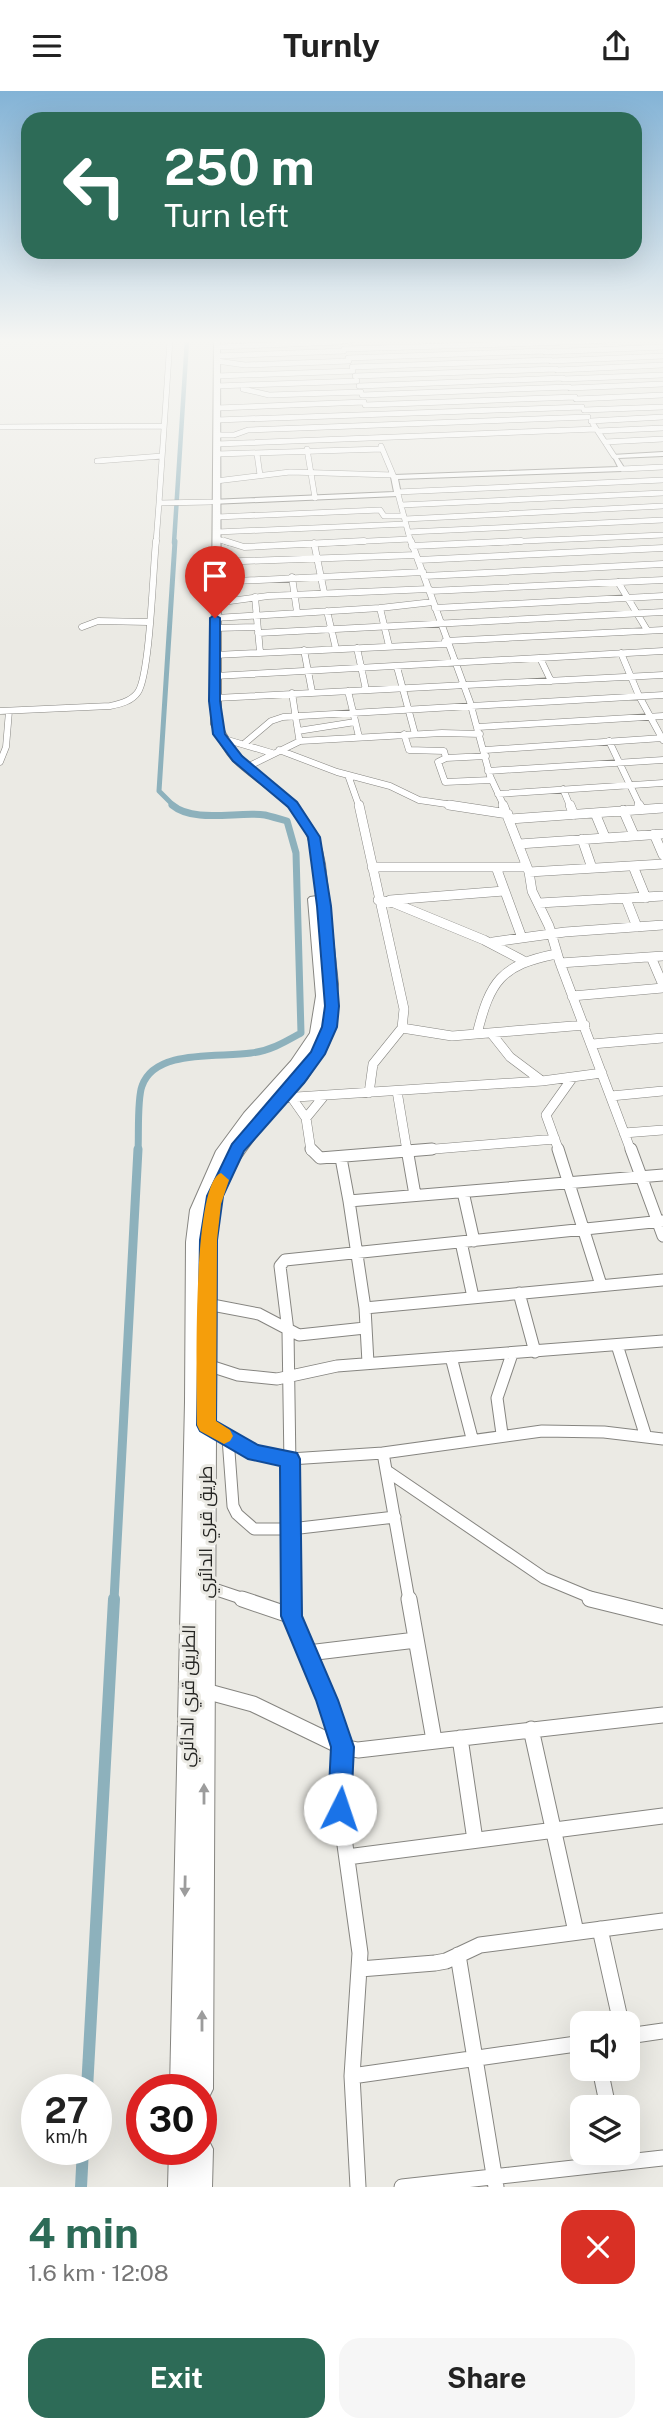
<!DOCTYPE html>
<html lang="en">
<head>
<meta charset="utf-8">
<style>
	:root { --surface:#fff; --page:#f6f6f6; --text:#222; --muted:#767676; --accent:#2d6b57 }
	body { margin:0; font-family:"Public Sans",Cairo,sans-serif; background:var(--page); color:var(--text); height:100vh; display:flex; flex-direction:column; font-size:26px; white-space:nowrap }
	* { box-sizing:border-box; margin:0 }
	p { font-size:23px; color:var(--muted) }
	.icon { flex:none; width:38px; height:38px; fill:none; stroke:currentColor; stroke-width:2; stroke-linecap:round; stroke-linejoin:round }
	.map { position:relative; height:2096px; overflow:hidden }
	.sheet { display:flex; flex-direction:column; background:var(--surface); flex:1 }
	.sheet>* { flex:none }
	.top-card { position:absolute; left:21px; top:21px; width:621px; height:147px; border-radius:21px; box-shadow:0 7px 28px #0002; background:#2d6b57; color:#fff; overflow:hidden }
	.fabs { position:absolute; left:570px; top:1920px; display:grid; gap:14px }
	.fabs a { display:grid; place-items:center; width:70px; height:70px; border-radius:14px; background:var(--surface); box-shadow:0 7px 28px #0002; font-size:35px }
	.speed { position:absolute; left:21px; top:1983px; display:flex; gap:14px; font-size:35px; font-weight:700; text-align:center }
	.speed>* { display:grid; place-content:center; width:91px; height:91px; border-radius:50%; background:var(--surface); box-shadow:0 7px 28px #0002; line-height:1 }
	.speed small { font-size:18px; font-weight:400 }
	.speed .limit { border:10px solid #d22; background:#fff; color:#111 }
	.pin { position:absolute; display:grid; place-items:center; width:60px; height:60px; color:#fff; margin:-72px -30px; border-radius:50% 50% 50% 0; rotate:-45deg; box-shadow:0 0 7px #0007 }
	.pin .icon { rotate:45deg }
	.me { position:absolute; width:77px; margin:-38px; rotate:4deg; stroke-linejoin:round; filter:drop-shadow(0 0 5px #0008) }
	.turn { display:flex; align-items:center; gap:24px; height:147px; padding:0 28px; font-size:32px }
	.turn .icon { width:91px; height:91px; stroke-width:2.5 }
	.turn b { display:block; font-size:49px; line-height:60px }
	.round { display:grid; place-items:center; flex:none; width:74px; height:74px; border-radius:21px; background:var(--page) }
	.head { display:flex; align-items:center; justify-content:space-between; height:119px; padding:0 28px }
	h1 { font-size:42px; font-weight:700; line-height:52px; color:var(--accent) }
	.cta { display:flex; gap:14px; margin-top:auto; padding:14px 28px }
	.cta a { flex:1; height:80px; border-radius:21px; background:var(--accent); color:#fff; font-size:28px; font-weight:700; line-height:80px; text-align:center }
	.cta a+a { background:var(--page); color:var(--text) }
	header { display:flex; justify-content:space-between; align-items:center; height:91px; padding:0 28px; background:var(--surface); font-size:32px; font-weight:700 }
	.map>svg:first-child { display:block }
	.lines { fill:none; stroke-linecap:round; stroke-linejoin:round }
	.canal-far4 { stroke:#8db1bc; stroke-width:4.5 }
	.canal-far3 { stroke:#8db1bc; stroke-width:5 }
	.canal-far2 { stroke:#8db1bc; stroke-width:7 }
	.canal-far1 { stroke:#8db1bc; stroke-width:9 }
	.canal { stroke:#8db1bc; stroke-width:12 }
	.minor-far4-casing { stroke:#868580; stroke-width:6 }
	.minor-far3-casing { stroke:#868580; stroke-width:7 }
	.minor-far2-casing { stroke:#868580; stroke-width:10 }
	.minor-far1-casing { stroke:#868580; stroke-width:13 }
	.minor-casing { stroke:#868580; stroke-width:17 }
	.major-casing { stroke:#868580; stroke-width:2 }
	.highway-casing { stroke:#868580; stroke-width:2 }
	.minor-far4 { stroke:#fff; stroke-width:5 }
	.minor-far3 { stroke:#fff; stroke-width:6 }
	.minor-far2 { stroke:#fff; stroke-width:9 }
	.minor-far1 { stroke:#fff; stroke-width:11 }
	.minor { stroke:#fff; stroke-width:15 }
	.major { fill:#fff; fill-rule:evenodd }
	.highway { fill:#fff; fill-rule:evenodd }
	.oneway { fill:#9c9c9c }
	.route { fill:#1a73e8; stroke:#114b97; stroke-width:2 }
	.slow { fill:#f59e0b }
	.labels { text-anchor:middle; stroke-width:6; stroke-linejoin:round; paint-order:stroke }
	.street-label { font-size:18px; fill:#242422; stroke:#ebeae4 }
</style>
</head>
<body>
<header><svg class="icon" aria-label="menu" viewBox="0 0 24 24"><path d="M4 6h16M4 12h16M4 18h16"/></svg>Turnly<svg class="icon" aria-label="share" viewBox="0 0 24 24"><path d="M12 15V3M7 8l5-5 5 5M5 13v7h14v-7"/></svg></header>
<div class="map">
<svg width="663" height="2096" viewBox="0 0 663 2096">
	<rect width="100%" height="100%" fill="#ebeae4"/>
	<g class="lines">
		<path class="canal-far4" d="M174 452 187 249"/>
		<path class="canal-far3" d="M174 715 159 700 175 450"/>
		<path class="canal-far2" d="M138 1060C139 1044 137 1008 142 995 155 957 221 967 251 962 270 960 285 951 301 942L296 762 287 730C280 728 273 726 265 724 238 720 195 733 172 714"/>
		<path class="canal-far1" d="M114 1509 138 1058"/>
		<path class="canal" d="M87 1998 114 1508
			M81 2096 83 2058"/>
		<defs>
			<path id="minor-far4" d="M340 250 354 249
				M540 252 613 249
				M217 256 340 251
				M344 258 539 252
				M545 261 663 256
				M217 265 344 260
				M348 267 545 260
				M217 270 245 274 349 270
				M551 270 663 265
				M352 276 550 269
				M557 279 663 274
				M217 285 353 280
				M355 285 556 278
				M563 288 663 284
				M217 295 357 290
				M359 295 563 287
				M570 297 663 293
				M243 298 269 304 361 301
				M362 304 569 296
				M576 308 663 304
				M365 314 575 306
				M217 317 364 311
				M584 319 663 316
				M217 329 582 316
				M591 330 663 326
				M593 333 614 365
				M0 336 164 335
				M598 340 663 337
				M217 344H234L248 339 588 326
				M605 351 663 348
				M217 353 596 338
				M381 355 394 386
				M307 358 315 407
				M217 363 382 358
				M257 363 260 384
				M97 370 162 365
				M622 378 663 376
				M216 390 290 381 393 384
				M397 401 663 389
				M398 403 411 452
				M159 412 170 249
				M401 414 663 402
				M217 426 380 419 384 425H404
				M405 428 663 415
				M217 441 406 433
				M408 441 663 429
				M217 448 230 452
				M156 452 159 412 211 411
				M327 452 410 448
				M481 452 663 444"/>
			<path id="minor-far3" d="M225 450 244 456 364 450
				M411 450 470 611 490 685 504 715
				M314 452 324 501
				M412 455 521 450
				M418 469 663 457
				M216 471 416 464
				M424 485 663 473
				M292 486 297 521
				M216 491 423 481
				M618 491 647 539
				M430 500 663 489
				M255 506 260 561
				M215 512 268 505 429 498
				M380 517 389 555
				M435 517 663 505
				M327 520 336 558
				M215 527 380 517 433 511
				M82 536 98 530 148 531
				M215 537 257 536
				M258 542 663 521
				M445 550 663 539
				M357 557 366 599
				M304 559 312 601
				M621 562 639 605 663 649
				M215 564 447 553
				M540 567 551 590
				M397 576 415 643
				M215 585 663 560
				M348 600 359 646
				M292 602 299 647
				M215 607 663 584
				M0 620 110 615C121 613 132 610 138 601 150 583 153 478 156 450
				M478 636 663 625
				M298 640 355 631
				M404 643 409 659 444 660 446 667
				M221 647 272 662
				M609 650 640 715
				M245 652 271 630 283 626 663 604
				M279 659 337 681 390 695 419 709 460 715
				M485 659 663 647
				M486 665 446 667 438 671 445 691 491 689
				M0 671 6 656 9 620
				M247 676 300 650 442 642 480 643
				M488 680 663 669
				M348 684 359 715
				M563 698 570 715
				M498 703 663 692"/>
			<path id="minor-far2" d="M359 714 404 918 402 937 373 973 369 1002
				M449 714 508 723
				M503 714 529 781 532 800 549 835 560 872 631 1060
				M570 714 574 724
				M639 714 641 718
				M623 719 634 744
				M595 722 605 746
				M510 728 663 717
				M654 743 663 764
				M582 748 592 777
				M519 753 663 743
				M633 775 646 807
				M372 776H527
				M496 776 522 847
				M529 781 663 773
				M626 808 637 836
				M378 809 394 812 484 849 522 869
				M390 809 504 800
				M539 812 663 805
				M493 851 565 841 663 834
				M651 866 663 894
				M560 872 663 865
				M572 905 663 897
				M402 937 452 945 585 934
				M491 942 510 966 542 990
				M477 943C490 890 501 874 556 863
				M592 953 663 947
				M397 1000 407 1060
				M611 1005 663 1000
				M281 1007 542 990 602 982
				M292 1007 306 1027 311 1060
				M306 1027 324 1005
				M624 1042 663 1039
				M411 1060 555 1048
				M559 1060 546 1024 573 986"/>
			<path id="minor-far1" d="M311 1058 320 1067 432 1058
				M407 1058 415 1104
				M558 1058 601 1194
				M631 1058 663 1145
				M341 1067 349 1110
				M463 1101 474 1150
				M461 1151 473 1206
				M519 1202 535 1261
				M207 1213 259 1223 299 1244 365 1237
				M365 1217 663 1189
				M617 1254 646 1346
				M451 1266 472 1347
				M368 1272 365 1217 349 1110 663 1084
				M207 1274 238 1284 277 1288 337 1275 663 1250
				M206 1334 255 1362 290 1368 383 1362 542 1340 604 1341 663 1348
				M502 1343 497 1307 512 1263
				M228 1347 233 1415 237 1423 254 1438H291L395 1426
				M383 1362 409 1509
				M387 1380 544 1487 597 1509
				M205 1495 247 1509
				M292 1509 288 1240 280 1175 285 1169 663 1130"/>
			<path id="minor" d="M242 1508 292 1525
				M292 1508V1525L327 1609 342 1656 340 1718 360 1862 352 1985 358 2096
				M409 1508 434 1649
				M590 1508 663 1526
				M308 1562 416 1549
				M205 1600 253 1613 342 1656 358 1659 663 1624
				M531 1638 576 1841
				M460 1647 475 1749
				M347 1766 663 1725
				M600 1838 621 1932
				M458 1864 496 2096
				M360 1878 435 1872 446 1870 480 1854 663 1830
				M628 1945 663 1940
				M600 1978 608 2016
				M352 1985 583 1952
				M617 2062 619 2072
				M402 2096 663 2067"/>
			<path id="major" d="M663 361V365L618 367 625 378 622 380 398 388 401 403 398 405 211 413 208 411 211 409 394 401 391 386 394 384 618 376 612 364Z"/>
			<path id="highway" d="M214 249H220L221 633C248 696 312 695 325 773L338 893 335 938 328 955 307 988 260 1040 235 1075 225 1097 217 1125 213 1998 209 2006 201 2009V1998H170L185 1311 186 1151 190 1119 216 1060 244 1022 291 970 310 942 316 905 308 808 310 806 317 805C315 782 314 758 304 737 289 708 255 692 233 670 223 659 217 647 211 633ZM319 948C303 980 275 1007 250 1033L301 976Z
				M201 2046 209 2050 213 2058 212 2096H168L169 2058H201Z"/>
		</defs>
		<use href="#minor-far4" class="minor-far4-casing"/>
		<use href="#minor-far3" class="minor-far3-casing"/>
		<use href="#minor-far2" class="minor-far2-casing"/>
		<use href="#minor-far1" class="minor-far1-casing"/>
		<use href="#minor" class="minor-casing"/>
		<use href="#major" class="major-casing"/>
		<use href="#highway" class="highway-casing"/>
		<use href="#minor-far4" class="minor-far4"/>
		<use href="#minor-far3" class="minor-far3"/>
		<use href="#minor-far2" class="minor-far2"/>
		<use href="#minor-far1" class="minor-far1"/>
		<use href="#minor" class="minor"/>
		<use href="#major" class="major"/>
		<use href="#highway" class="highway"/>
	</g>
	<defs><path id="oneway-solid" d="M-6-.8H1V-3.2L6.5 0L1 3.2V.8H-6Z" transform="scale(1.75)"/></defs>
	<g class="oneway">
		<use href="#oneway-solid" transform="translate(204 1703) rotate(-90)"/>
		<use href="#oneway-solid" transform="translate(185 1795) rotate(91)"/>
		<use href="#oneway-solid" transform="translate(202 1930) rotate(-90)"/>
	</g>
	<linearGradient id="sky" x2="0" y2="1"><stop stop-color="#83b3d6"/><stop offset="0.46" stop-color="#f6f6f3"/><stop offset="1" stop-color="#f6f6f3" stop-opacity="0"/></linearGradient>
	<rect width="663" height="543" fill="url(#sky)"/>
	<path class="route" d="M215 524 220 527V610L225 643 242 665 297 711 320 746 331 815 339 915 337 936 325 963 304 992 244 1060 223 1105 217 1149 216 1330 258 1354 297 1362 300 1368 302 1525 338 1609 354 1656 351 1718 348 1726 340 1729 331 1726 328 1718 331 1656 316 1609 281 1525 280 1375 248 1368 200 1340 197 1334 200 1149 207 1105 232 1053 311 961 322 936 325 915 317 815 308 746 288 716 233 670 213 643 209 610 210 527Z"/>
	<path class="slow" d="M221 1082 229 1089 221 1113 217 1149 216 1330 230 1339 233 1345 230 1350 224 1353 200 1340 197 1334C197 1299 191 1092 221 1082Z"/>
	<g class="labels">
		<g class="street-label">
			<text transform="translate(206 1441) rotate(-90)" y="6">طريق قري الدائري</text>
			<text transform="translate(188 1605) rotate(-89)" y="6">الطريق قري الدائري</text>
		</g>
	</g>
</svg>
<div class="fabs">
<a><svg class="icon" aria-label="sound" viewBox="0 0 24 24"><path d="M4 9h4l5-4v14l-5-4H4zM17 9q2 3 0 6"/></svg></a>
<a><svg class="icon" aria-label="layers" viewBox="0 0 24 24"><path d="M12 4l9 5-9 5-9-5zM3 14l9 5 9-5"/></svg></a>
</div>
<div class="speed"><div>27<small>km/h</small></div><div class="limit">30</div></div>
<div class="pin" style="left:215px;top:527px;background:#d93025"><svg class="icon" aria-label="arrive" viewBox="0 0 24 24"><path d="M6 21V4h12l-3 4 3 4H6"/></svg></div>
<svg class="me" style="left:340px;top:1718px" viewBox="-20 -20 40 40"><circle r="19" fill="#fff"/><path d="M0-13L10 11 0 6-10 11z" fill="#1a73e8"/></svg>
<div class="top-card">
<div class="turn"><svg class="icon" aria-label="left" viewBox="0 0 24 24"><path d="M17 20v-9H6M10 6l-5 5 5 5"/></svg><div><b>250 m</b>Turn left</div></div>
</div>
</div>
<section class="sheet">
<div class="head"><div><h1>4 min</h1><p>1.6 km · 12:08</p></div><a class="round" style="background:#d93025;color:#fff"><svg class="icon" aria-label="close" viewBox="0 0 24 24"><path d="M6 6l12 12M18 6L6 18"/></svg></a></div>
<div class="cta"><a>Exit</a><a>Share</a></div>
</section>
</body>
</html>
